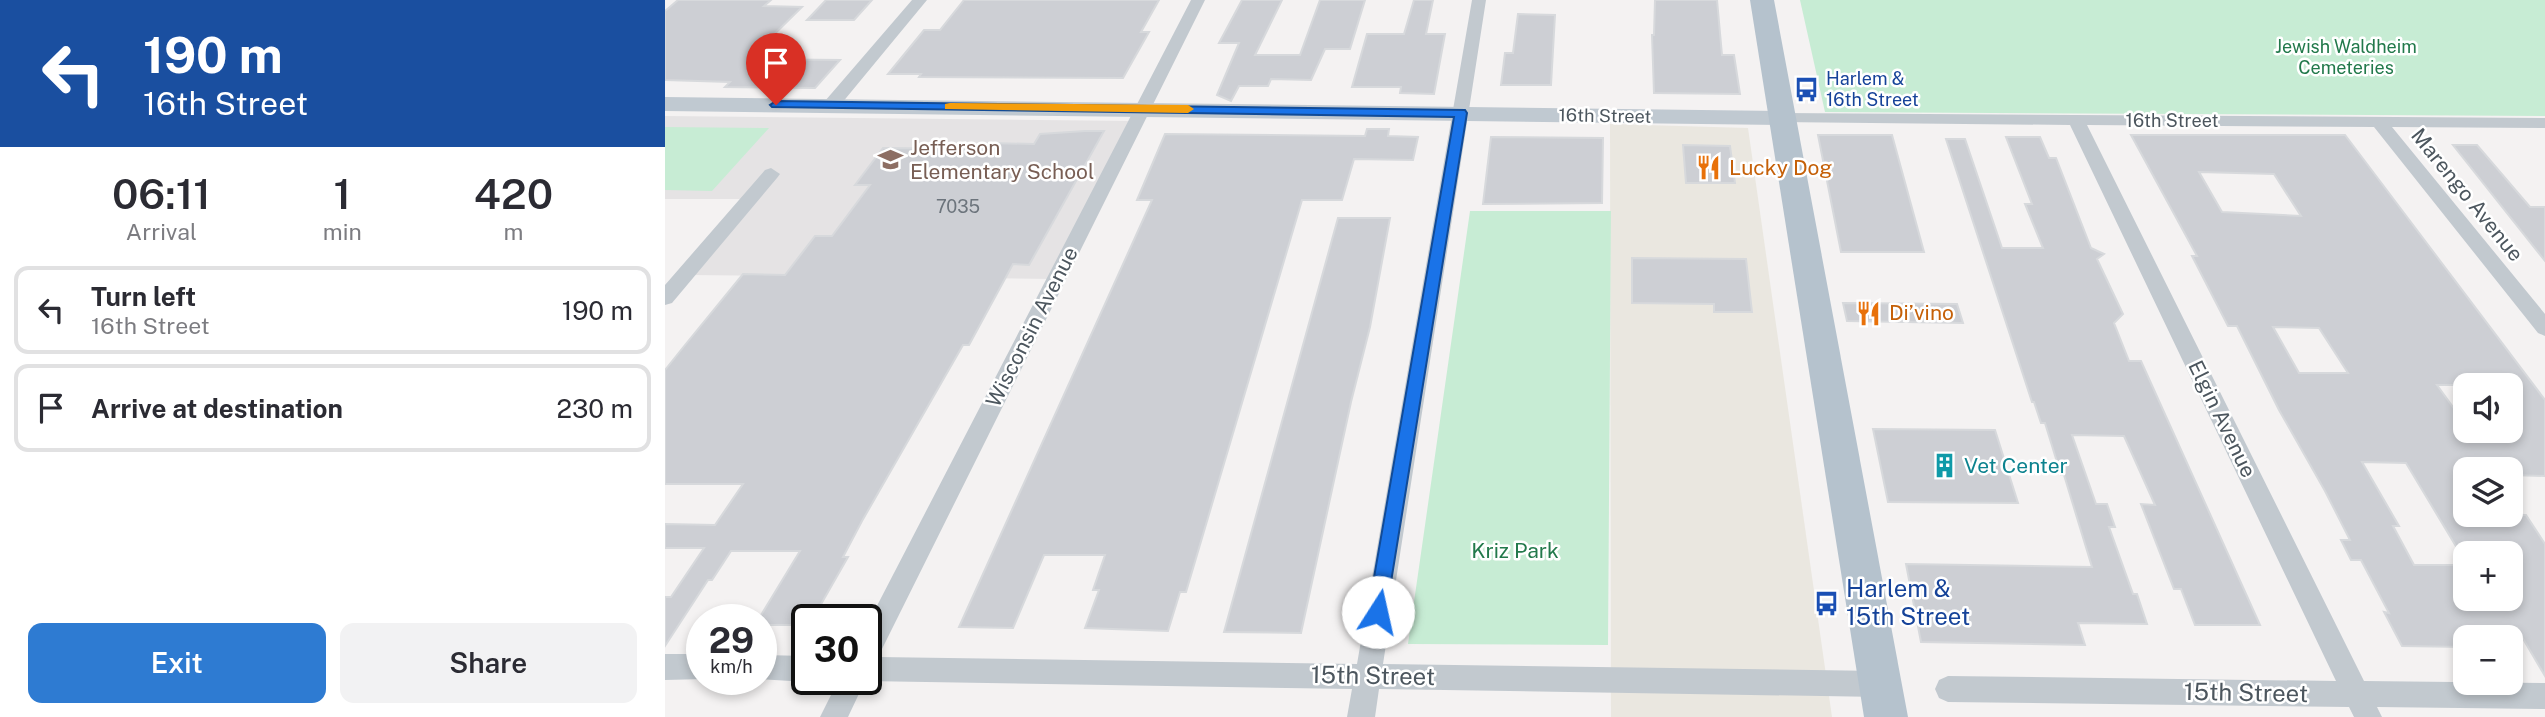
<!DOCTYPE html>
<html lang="en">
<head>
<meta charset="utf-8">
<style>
	:root { --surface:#fff; --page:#f2f2f3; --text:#2b2b33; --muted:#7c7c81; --line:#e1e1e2; --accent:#2e7bd2 }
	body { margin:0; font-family:"Public Sans",sans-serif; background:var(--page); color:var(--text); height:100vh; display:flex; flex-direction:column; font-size:26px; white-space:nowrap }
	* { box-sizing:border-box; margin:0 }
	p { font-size:23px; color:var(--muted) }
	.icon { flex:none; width:38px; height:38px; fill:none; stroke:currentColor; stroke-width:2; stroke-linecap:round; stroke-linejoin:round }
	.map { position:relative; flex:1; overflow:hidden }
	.details { display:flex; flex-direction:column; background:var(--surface); width:665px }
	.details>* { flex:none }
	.banner { background:#1a4fa0; color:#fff; overflow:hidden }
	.fabs { position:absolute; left:1788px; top:373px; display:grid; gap:14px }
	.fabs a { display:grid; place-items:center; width:70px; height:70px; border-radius:14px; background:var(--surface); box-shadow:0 4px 10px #0003; font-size:35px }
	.speed { position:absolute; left:21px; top:604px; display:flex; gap:14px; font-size:35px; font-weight:700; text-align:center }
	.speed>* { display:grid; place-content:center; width:91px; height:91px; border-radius:50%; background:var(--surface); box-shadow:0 4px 10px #0003; line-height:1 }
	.speed small { font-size:18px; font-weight:400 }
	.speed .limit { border:4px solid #111; border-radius:10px; background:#fff; color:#111 }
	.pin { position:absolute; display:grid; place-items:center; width:60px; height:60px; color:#fff; margin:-72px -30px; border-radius:50% 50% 50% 0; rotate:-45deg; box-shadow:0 0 7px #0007 }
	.pin .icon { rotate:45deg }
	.me { position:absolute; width:77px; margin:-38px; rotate:10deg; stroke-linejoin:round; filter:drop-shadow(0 0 5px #0008) }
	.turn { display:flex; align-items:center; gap:24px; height:147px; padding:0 28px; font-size:32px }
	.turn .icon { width:91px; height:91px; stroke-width:2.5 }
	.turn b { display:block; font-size:49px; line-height:60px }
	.eta { display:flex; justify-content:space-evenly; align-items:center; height:119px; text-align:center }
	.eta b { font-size:42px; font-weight:600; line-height:49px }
	.cta { display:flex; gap:14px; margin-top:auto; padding:14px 28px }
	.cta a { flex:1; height:80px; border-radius:14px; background:var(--accent); color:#fff; font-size:28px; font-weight:600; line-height:80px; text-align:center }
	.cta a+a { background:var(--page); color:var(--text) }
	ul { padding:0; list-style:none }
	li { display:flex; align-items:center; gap:21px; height:88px; margin:0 14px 10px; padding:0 14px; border:4px solid var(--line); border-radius:14px }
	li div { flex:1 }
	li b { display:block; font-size:26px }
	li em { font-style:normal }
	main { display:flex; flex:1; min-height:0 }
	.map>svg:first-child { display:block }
	.commercial { fill:#eae7e0 }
	.education { fill:#e5e3e4 }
	.green { fill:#c7ecd4 }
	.building { fill:#cdcfd4; stroke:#d7d9dc; stroke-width:2; fill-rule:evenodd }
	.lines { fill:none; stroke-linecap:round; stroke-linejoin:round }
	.street { fill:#c2c9cf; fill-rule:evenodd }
	.secondary { fill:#c0c9d1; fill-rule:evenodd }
	.primary { fill:#b5c2cd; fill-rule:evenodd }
	.route { fill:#1a73e8; stroke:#114b97; stroke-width:2 }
	.slow { fill:#f59e0b }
	.labels { text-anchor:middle; stroke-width:5; stroke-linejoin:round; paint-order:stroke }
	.far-park-label { font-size:18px; fill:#22794b; stroke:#fff }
	.far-transit-label { font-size:18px; fill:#164399; stroke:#fff; text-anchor:start }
	.far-street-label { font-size:18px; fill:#4c565e; stroke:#fff }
	.number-label { font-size:18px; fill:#6c747c }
	.education-label { font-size:21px; fill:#785e54; stroke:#fff; text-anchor:start }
	.food-label { font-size:21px; fill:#c56008; stroke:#fff; text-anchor:start }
	.street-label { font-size:21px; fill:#4c565e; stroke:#fff }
	.culture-label { font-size:21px; fill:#0d838f; stroke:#fff; text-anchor:start }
	.park-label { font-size:21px; fill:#22794b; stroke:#fff }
	.near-transit-label { font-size:24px; fill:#164399; stroke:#fff; text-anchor:start }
	.near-street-label { font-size:24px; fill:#4c565e; stroke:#fff }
</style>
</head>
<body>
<main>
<section class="details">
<div class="banner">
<div class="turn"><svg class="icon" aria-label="left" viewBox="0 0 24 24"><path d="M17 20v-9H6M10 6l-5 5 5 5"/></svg><div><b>190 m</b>16th Street</div></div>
</div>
<div class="eta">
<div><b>06:11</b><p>Arrival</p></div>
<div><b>1</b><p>min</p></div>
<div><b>420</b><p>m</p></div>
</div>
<ul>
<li><svg class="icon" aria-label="left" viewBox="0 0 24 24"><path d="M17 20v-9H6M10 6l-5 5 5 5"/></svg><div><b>Turn left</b><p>16th Street</p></div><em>190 m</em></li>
<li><svg class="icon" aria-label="arrive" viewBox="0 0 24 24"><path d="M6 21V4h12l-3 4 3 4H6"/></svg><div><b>Arrive at destination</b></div><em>230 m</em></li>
</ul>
<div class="cta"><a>Exit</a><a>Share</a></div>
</section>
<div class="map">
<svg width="1880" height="717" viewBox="0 0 1880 717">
	<rect width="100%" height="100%" fill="#f4f2f2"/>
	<path class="commercial" d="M945 124 1083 128 1167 717H946Z"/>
	<path class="education" d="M0 116 471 121 388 279 24 275 89 199H0Z"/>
	<path class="green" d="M1135 0H1880V116L1160 112Z
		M0 127 104 128 47 191 0 190Z
		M805 211H946L943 645 743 644Z"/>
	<path class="building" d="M13 0H106L99 6 137 7 84 59 175 60 150 88 60 87 65 82 0 80V11Z
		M161 0H207L189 20H142Z
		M299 0H494L476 32H484L458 78 254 77 256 74H223L259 30H275Z
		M577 0H617L590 55H635L655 0H700L685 49H660L646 80 606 79 603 86H574L566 101 552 95 574 43H554Z
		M749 0H768L761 34H780L769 94 735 93 736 87H687L702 34H739Z
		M990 0H1052L1057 55H1069L1075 94 989 93 987 35H989Z
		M853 14 890 15 886 85H836L840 53H848Z
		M702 129H724L723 136 753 137 748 160 689 159 677 200H637L521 592H515L503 631 420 628 434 590H428L440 555H379L348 628 294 627 487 200H472L500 134 700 136Z
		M420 131H439L364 265 348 264 304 345H298L197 521 178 557H183L147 620H142V625H96V620H93L135 551H66L47 580H43L0 646V597H6L39 548H0V524L50 525 78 484H0V370L20 345 78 274 120 275 150 236H167L205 185H190L218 148 319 149 323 143 369 144 375 134Z
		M1153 135H1227L1259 252H1176Z
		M1466 135H1680L1699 160 1880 400V476L1846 475V469H1801V514L1861 515 1880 544V676L1857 637H1801V647L1737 646 1719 612 1724 613 1696 560H1686L1676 540H1685L1660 491 1614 410 1572 326H1563L1527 256H1532ZM1534 172 1609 174 1636 216 1557 212ZM1608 327 1654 328 1683 373H1634ZM1772 385H1846V430H1801V425ZM1697 462 1741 463 1795 553H1846V598H1801V565H1749L1728 526H1734Z
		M826 137 938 138 937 203 818 204Z
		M1341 137H1375L1384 158H1391L1426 248 1439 254 1432 259 1458 314 1449 323 1464 361H1476L1595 625H1530L1516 589H1509L1476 504 1490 505 1459 436 1407 435 1431 504H1442L1450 527H1444L1468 594H1472L1482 624 1413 623 1420 645 1256 642 1241 564 1427 567 1399 475H1396L1380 423H1376L1369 402H1367L1281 139H1300L1337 248H1378L1360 204H1367Z
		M1018 145 1065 146 1070 183H1021Z
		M1788 145H1812L1865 207H1880V261Z
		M673 218H725L705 327 686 402 636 633 559 632Z
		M967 258 1081 259 1087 312H1049V304L967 303Z
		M1178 303 1292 304 1298 323 1182 321Z
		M1208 429 1330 430 1353 503 1223 502Z"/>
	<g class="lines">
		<path class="street" d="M247 0H262L172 109H160L158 105 160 101Z
			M526 0H540L213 657 692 664 807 0H821L718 664 1215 671 1224 675 1228 684 1224 693 1215 697 714 689 710 717H682L687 689 200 681 183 717H155L174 679H201V627Z
			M1117 113 1880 118V128L1727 127 1880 314V336L1873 333 1709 127 1422 125 1699 681 1880 683V709L1712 707 1717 717H1689L1684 707 1283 702 1274 698 1270 689 1274 680 1283 676 1671 681 1405 125 1111 122 1109 118 1111 114Z
			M106 168 115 174 112 178 7 303 0 305V285L100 170Z
			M0 654H37L39 679 0 680Z
			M96 655 142 656V679H149L142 682 92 679H96Z"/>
		<path class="secondary" d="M0 97 1117 111 1125 113 1129 118 1125 123 1117 125 0 111Z"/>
		<path class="primary" d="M1085 0H1109L1243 717H1199Z"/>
	</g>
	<path class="route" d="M111 101 800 110 802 113 720 619 713 621 706 619 703 612 789 117 107 107 105 105Z"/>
	<path class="slow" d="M285 103 523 105 529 109 523 113 280 109V104Z"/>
	<defs>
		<symbol id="bus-bare" viewBox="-9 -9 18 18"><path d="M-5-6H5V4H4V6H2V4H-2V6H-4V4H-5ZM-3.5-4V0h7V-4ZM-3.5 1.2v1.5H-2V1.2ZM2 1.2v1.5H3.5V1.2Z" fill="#1a4fb4" stroke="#fff" stroke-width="2.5" paint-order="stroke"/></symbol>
		<symbol id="school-bare" viewBox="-9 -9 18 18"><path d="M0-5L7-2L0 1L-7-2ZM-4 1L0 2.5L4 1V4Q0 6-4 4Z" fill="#8d6e63" stroke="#fff" stroke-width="2.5" paint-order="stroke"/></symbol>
		<symbol id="restaurant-bare" viewBox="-9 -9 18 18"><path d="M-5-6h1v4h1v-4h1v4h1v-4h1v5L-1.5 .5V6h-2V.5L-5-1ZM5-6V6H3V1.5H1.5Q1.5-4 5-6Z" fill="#e8710a" stroke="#fff" stroke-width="2.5" paint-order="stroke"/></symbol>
		<symbol id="building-bare" viewBox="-9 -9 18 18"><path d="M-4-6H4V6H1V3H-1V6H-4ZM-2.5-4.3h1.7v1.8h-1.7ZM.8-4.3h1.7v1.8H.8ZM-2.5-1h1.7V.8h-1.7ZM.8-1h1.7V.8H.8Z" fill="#0f9aa8" stroke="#fff" stroke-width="2.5" paint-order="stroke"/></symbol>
	</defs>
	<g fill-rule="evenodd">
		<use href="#bus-bare" x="1124" y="72" width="35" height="35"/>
		<use href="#school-bare" x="208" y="142" width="35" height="35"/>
		<use href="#restaurant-bare" x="1026" y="150" width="35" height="35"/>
		<use href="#restaurant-bare" x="1186" y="296" width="35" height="35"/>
		<use href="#building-bare" x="1262" y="448" width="35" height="35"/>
		<use href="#bus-bare" x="1144" y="586" width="35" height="35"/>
	</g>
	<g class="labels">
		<g class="far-park-label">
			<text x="1681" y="53">Jewish Waldheim<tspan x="1681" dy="21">Cemeteries</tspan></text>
		</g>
		<g class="far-transit-label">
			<text x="1161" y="85">Harlem &amp;<tspan x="1161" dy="21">16th Street</tspan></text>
		</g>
		<g class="far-street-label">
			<text transform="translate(940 116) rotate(1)" y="6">16th Street</text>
			<text x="1507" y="127">16th Street</text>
		</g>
		<g class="number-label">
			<text x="293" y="213">7035</text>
		</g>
		<g class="education-label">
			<text x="245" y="155">Jefferson<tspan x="245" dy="24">Elementary School</tspan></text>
		</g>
		<g class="food-label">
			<text x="1064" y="175">Lucky Dog</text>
			<text x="1224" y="320">Di’vino</text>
		</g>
		<g class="street-label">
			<text transform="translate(1802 195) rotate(51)" y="7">Marengo Avenue</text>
			<text transform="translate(367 327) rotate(-63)" y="7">Wisconsin Avenue</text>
			<text transform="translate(1557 419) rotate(64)" y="7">Elgin Avenue</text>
		</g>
		<g class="culture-label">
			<text x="1299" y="473">Vet Center</text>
		</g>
		<g class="park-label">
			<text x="850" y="558">Kriz Park</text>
		</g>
		<g class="near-transit-label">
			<text x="1181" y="597">Harlem &amp;<tspan x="1181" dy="28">15th Street</tspan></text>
		</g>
		<g class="near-street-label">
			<text transform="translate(708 676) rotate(1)" y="8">15th Street</text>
			<text transform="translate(1581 693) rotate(1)" y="8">15th Street</text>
		</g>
	</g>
</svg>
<div class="fabs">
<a><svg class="icon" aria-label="sound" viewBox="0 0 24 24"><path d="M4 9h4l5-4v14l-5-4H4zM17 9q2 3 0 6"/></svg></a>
<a><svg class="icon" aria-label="layers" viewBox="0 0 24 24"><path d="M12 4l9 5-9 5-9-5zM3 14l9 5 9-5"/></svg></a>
<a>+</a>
<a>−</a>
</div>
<div class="speed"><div>29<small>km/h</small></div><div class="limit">30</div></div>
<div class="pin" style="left:111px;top:105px;background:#d93025"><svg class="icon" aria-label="arrive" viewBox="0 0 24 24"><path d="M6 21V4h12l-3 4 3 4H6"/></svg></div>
<svg class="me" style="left:713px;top:612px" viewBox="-20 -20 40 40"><circle r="19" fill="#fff"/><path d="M0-13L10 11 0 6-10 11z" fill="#1a73e8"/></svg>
</div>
</main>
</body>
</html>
